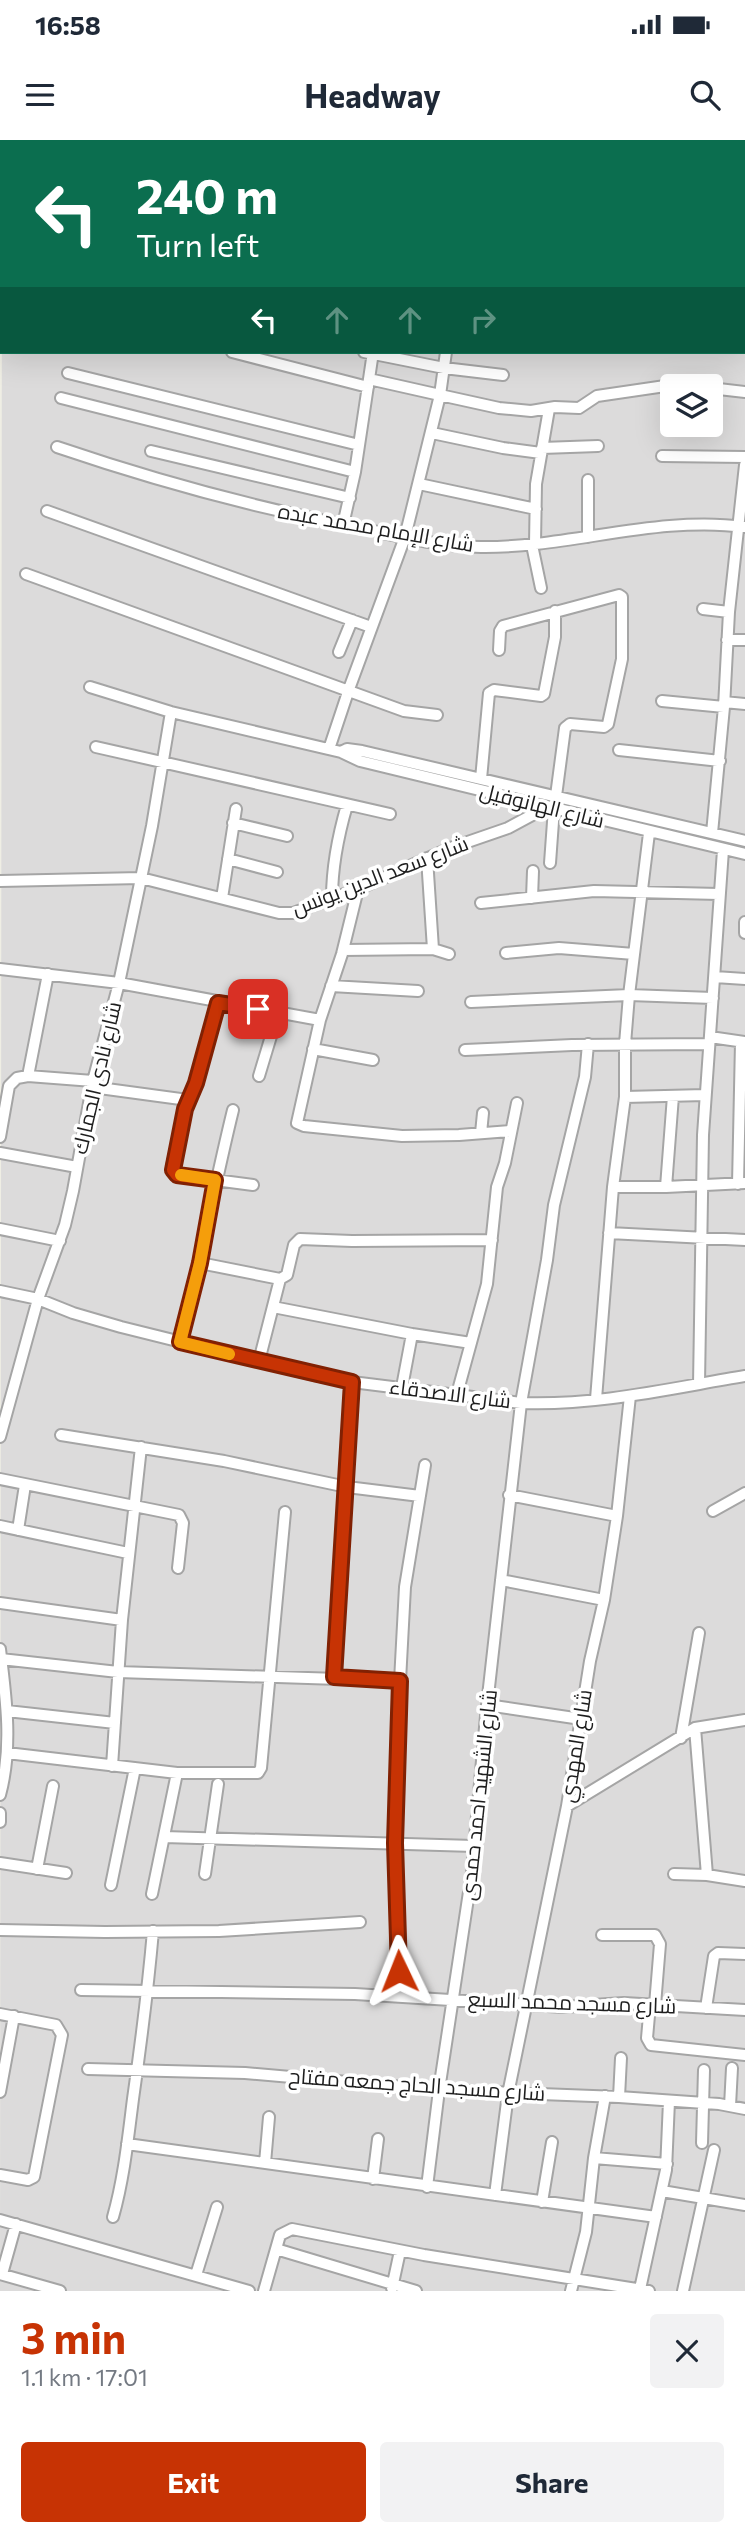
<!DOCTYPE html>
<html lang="en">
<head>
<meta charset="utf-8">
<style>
	:root { --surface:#fff; --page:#f2f2f3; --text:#1f2937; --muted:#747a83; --accent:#c73304 }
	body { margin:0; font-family:Commissioner,Cairo,sans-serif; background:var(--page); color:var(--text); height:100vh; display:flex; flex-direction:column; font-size:26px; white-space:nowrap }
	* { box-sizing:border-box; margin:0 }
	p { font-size:23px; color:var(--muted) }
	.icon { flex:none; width:38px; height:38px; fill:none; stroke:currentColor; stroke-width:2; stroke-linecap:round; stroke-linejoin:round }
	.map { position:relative; height:2151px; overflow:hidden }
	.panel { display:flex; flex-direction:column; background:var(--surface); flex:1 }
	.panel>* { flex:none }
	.hud { position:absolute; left:0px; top:0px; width:746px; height:214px; box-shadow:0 7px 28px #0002; background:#0b6e4f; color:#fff; overflow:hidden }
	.fabs { position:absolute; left:660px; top:234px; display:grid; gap:14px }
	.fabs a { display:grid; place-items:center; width:63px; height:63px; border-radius:7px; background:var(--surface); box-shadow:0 7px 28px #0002; font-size:35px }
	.pin { position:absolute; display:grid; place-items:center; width:60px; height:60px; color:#fff; margin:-30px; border-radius:14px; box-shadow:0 4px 10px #0006 }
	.me { position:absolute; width:77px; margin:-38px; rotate:358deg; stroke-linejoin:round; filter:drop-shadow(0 0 5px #0008) }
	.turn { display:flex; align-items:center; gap:24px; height:147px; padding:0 21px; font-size:32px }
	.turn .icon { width:91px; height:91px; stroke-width:2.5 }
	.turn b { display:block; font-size:49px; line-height:60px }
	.lanes { display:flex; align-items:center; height:66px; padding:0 21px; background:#0003; justify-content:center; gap:35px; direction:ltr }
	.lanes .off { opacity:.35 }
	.round { display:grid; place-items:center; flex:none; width:74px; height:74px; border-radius:7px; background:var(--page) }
	.head { display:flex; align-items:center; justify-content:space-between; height:119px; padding:0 21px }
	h1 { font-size:42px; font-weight:700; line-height:52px; color:var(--accent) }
	.cta { display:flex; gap:14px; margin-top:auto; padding:14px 21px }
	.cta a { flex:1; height:80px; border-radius:7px; background:var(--accent); color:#fff; font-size:28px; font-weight:700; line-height:80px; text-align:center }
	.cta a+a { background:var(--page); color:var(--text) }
	.status { display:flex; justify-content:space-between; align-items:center; height:49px; padding:0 35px; background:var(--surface); direction:ltr }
	.status svg { height:19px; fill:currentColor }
	header { display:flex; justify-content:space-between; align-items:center; height:91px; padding:0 21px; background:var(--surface); font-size:32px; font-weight:700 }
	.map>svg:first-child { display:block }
	.residential { fill:#dcdbdb; fill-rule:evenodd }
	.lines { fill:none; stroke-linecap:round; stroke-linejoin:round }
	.minor-casing { stroke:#a5a5a5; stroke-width:14 }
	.minor { stroke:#fff; stroke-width:10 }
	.route-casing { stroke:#812103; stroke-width:18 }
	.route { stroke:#c73304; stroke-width:12 }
	.slow { stroke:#f59e0b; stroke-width:12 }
	.labels { text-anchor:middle; stroke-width:7; stroke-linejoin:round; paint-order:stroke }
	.street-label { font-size:21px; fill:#1e1e1e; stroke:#fff }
</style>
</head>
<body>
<div class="status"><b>16:58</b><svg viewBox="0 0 49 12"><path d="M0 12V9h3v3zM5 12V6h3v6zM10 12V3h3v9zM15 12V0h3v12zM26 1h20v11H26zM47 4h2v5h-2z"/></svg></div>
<header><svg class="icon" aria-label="menu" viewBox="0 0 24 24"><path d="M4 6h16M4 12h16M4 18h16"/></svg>Headway<svg class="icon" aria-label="search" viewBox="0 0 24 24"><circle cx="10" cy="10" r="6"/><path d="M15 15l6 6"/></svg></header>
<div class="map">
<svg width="745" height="2151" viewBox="0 0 745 2151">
	<rect width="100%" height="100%" fill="#efeee4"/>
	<path class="residential" d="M7 0H745V2151H0L2 29V212H744V2ZM672 247H710V285H672Z"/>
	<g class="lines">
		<defs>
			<path id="minor" d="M175 0 182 2
				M696 0 697 2
				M227 2 228 0
				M284 2V0
				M398 2V0
				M475 2V0
				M744 39 745 38
				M744 79H745
				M744 164H745
				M744 195H745
				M232 212 368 247
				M364 212 444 228 503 235
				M446 212 440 255 499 268 531 271 555 267 579 268 597 256 672 245 692 247
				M68 233 359 305
				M710 248 745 252
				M61 258 355 332
				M432 293 503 308 541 313
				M57 307C157 341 256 368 360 388 399 396 441 407 481 407 569 408 657 375 745 387
				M542 308 598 306
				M151 311 350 358
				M662 316 745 317
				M419 344 536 369
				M47 371 371 487
				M343 385 355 332 369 239
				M588 397V340
				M535 404 536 344 549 269
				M532 405 541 448
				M26 434 404 571 437 575
				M703 469 729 472
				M727 500H745
				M499 510 500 491 503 486 619 455 622 457V519L608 584 604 587 570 584 565 588 556 656
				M339 512 352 480
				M90 547 171 572 341 612 360 621 745 714
				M662 561 724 567
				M724 562 745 564
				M96 607 390 674
				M329 609 349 549 405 397 440 255 369 239 373 212
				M619 610 720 621
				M341 612 347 609 362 611 745 701
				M481 639 489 553 494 550 541 556 544 554 555 497V471
				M233 683 287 696
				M712 693 724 567 729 472 745 325
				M427 718 433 809
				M228 719 277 732
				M550 723 554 668
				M0 741 141 738 279 773H293L358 749 453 707 508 688 547 667
				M358 749 342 814 320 880 297 983 304 986 402 996 459 995 511 991
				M222 758 236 669
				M332 758C332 725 338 696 347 665
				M532 758 533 731
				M481 763 594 751 719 754
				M745 782V793
				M343 810 433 809 449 814
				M506 813 559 808 634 814
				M0 829 119 843 320 880
				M715 837 745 839
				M331 846 418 851
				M471 862 629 855 713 858
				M218 863 196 943 185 969 172 1026 177 1035 253 1045
				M710 897 745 902
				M313 909 373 920
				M465 910 572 905 709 904
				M28 936 48 834
				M259 936 278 873
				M92 947 188 960
				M625 957 705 955
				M481 993 483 973
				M0 997 9 946 17 938 28 936 93 941
				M0 1013 77 1027
				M738 1044 741 902
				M613 1047H666L745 1043
				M666 1047 673 956
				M0 1089 60 1101
				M609 1093 745 1100
				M200 1123 280 1139 287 1135 294 1105 300 1099 352 1101 492 1100
				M0 1151 38 1159 73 1173 121 1187 314 1235 352 1242 521 1263C596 1266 672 1248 745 1236
				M273 1167 412 1194 471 1203
				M180 1202C200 1125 214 1047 233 970
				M259 1221 280 1139
				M699 1244 703 995 723 710
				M402 1247 412 1194
				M457 1254 487 1144 497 1047 505 1023 517 963
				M596 1259 613 1047 625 957V904L629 855 649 693
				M61 1295 224 1321 347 1347 420 1356
				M0 1297 38 1159 65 1085 73 1051 93 941 119 843 152 686 171 572
				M0 1339 179 1375 183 1383 178 1428
				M509 1355 617 1376
				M713 1371 745 1353
				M0 1386 128 1413
				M18 1390 25 1345
				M501 1440 604 1460
				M0 1463 122 1480
				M0 1509C6 1557 13 1607 0 1655
				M1 1519 118 1532 400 1541
				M334 1537 352 1242
				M487 1565 581 1579
				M7 1571 115 1583
				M695 1588 707 1735
				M681 1598 699 1493
				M7 1613 177 1633H258L261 1628 285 1372
				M112 1626 122 1480 141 1307
				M567 1666 695 1588 745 1580
				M0 1673V1682
				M164 1697 474 1706
				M0 1723 66 1733
				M37 1729 53 1646
				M205 1734 218 1644
				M674 1734 707 1735 745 1741
				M111 1745 135 1628
				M152 1754 177 1633
				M0 1790 105 1792 219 1791 360 1782
				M602 1795H655L660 1804 655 1865
				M81 1850 355 1854 563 1867 624 1863 745 1870
				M400 1856 395 1703 400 1541 405 1447 425 1325
				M650 1864 647 1898 651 1905 745 1915
				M706 1868 714 1816 718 1813 745 1814
				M0 1874 56 1885 62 1895 34 2037 28 2040 0 2035
				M88 1929 245 1933 439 1950 619 1957 719 1964 745 1969
				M0 1952 14 1876
				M619 1957 621 1918
				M730 1966 732 1928
				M702 2003 704 1930
				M127 2004 656 2077
				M594 2018 667 2024
				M265 2023 269 1977
				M373 2039 378 1999
				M427 2047 439 1950 472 1732 487 1565 521 1263 547 1120 554 1065 585 937 588 904
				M662 2051 745 2065
				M495 2055 508 1954 567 1666 590 1521 604 1460 617 1376 630 1256
				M542 2062 552 2002
				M113 2077C124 2038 128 1998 133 1959 141 1903 148 1848 153 1791
				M0 2080 249 2151
				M276 2109 416 2151
				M0 2134 60 2151
				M2 2134 16 2084
				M196 2135 217 2067
				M392 2148 400 2111
				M640 2149 666 2030 669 1961
				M264 2151 280 2095 292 2089 424 2115 649 2151
				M571 2151 586 2092 594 2018 605 1956
				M683 2151 714 2010"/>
		</defs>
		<use href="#minor" class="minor-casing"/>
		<use href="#minor" class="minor"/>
	</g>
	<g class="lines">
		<defs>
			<path id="route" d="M258 869 218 863 196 943 185 969 173 1030 177 1035 215 1040 200 1123 180 1202 352 1242 334 1537 400 1541 395 1703 399 1831"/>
		</defs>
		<use href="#route" class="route-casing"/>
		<use href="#route" class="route"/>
		<path class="slow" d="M181 1035 215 1040 200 1123 180 1202 229 1214"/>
	</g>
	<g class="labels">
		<g class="street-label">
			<text transform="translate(376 388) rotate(10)" y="7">شارع الإمام محمد عبده</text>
			<text transform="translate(542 666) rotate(14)" y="7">شارع الهانوفيل</text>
			<text transform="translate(380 736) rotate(-21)" y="7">شارع سعد الدين يونس</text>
			<text transform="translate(97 938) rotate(-77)" y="7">شارع نادى الجمارك</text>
			<text transform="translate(450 1254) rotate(7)" y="7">شارع الاصدقاء</text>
			<text transform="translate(576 1606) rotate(-81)" y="7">شارع المهدي</text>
			<text transform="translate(479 1655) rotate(-84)" y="7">شارع الشهيد احمد حمدى</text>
			<text transform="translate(572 1863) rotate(2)" y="7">شارع مسجد محمد السبع</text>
			<text transform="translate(417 1945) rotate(4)" y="7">شارع مسجد الحاج جمعه مفتاح</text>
		</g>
	</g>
</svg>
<div class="fabs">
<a><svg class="icon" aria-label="layers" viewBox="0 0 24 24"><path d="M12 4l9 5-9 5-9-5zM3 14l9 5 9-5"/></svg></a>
</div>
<div class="pin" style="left:258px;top:869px;background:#d93025"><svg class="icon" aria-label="arrive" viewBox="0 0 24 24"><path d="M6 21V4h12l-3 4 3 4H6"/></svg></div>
<svg class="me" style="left:399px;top:1831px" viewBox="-20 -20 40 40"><path d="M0-17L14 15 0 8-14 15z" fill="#c73304" stroke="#fff" stroke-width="4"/></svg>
<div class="hud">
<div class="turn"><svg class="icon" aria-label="left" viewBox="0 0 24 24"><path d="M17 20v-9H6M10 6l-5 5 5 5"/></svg><div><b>240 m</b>Turn left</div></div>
<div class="lanes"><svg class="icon" aria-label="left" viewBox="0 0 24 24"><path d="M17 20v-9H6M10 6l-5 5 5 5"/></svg><svg class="icon off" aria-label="ahead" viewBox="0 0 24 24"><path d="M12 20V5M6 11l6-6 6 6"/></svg><svg class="icon off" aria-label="ahead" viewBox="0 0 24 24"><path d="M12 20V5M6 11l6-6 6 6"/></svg><svg class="icon off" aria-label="right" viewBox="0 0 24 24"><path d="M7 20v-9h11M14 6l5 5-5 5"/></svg></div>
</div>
</div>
<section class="panel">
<div class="head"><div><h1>3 min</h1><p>1.1 km · 17:01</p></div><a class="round"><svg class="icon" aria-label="close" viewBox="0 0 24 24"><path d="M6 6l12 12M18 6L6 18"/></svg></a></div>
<div class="cta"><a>Exit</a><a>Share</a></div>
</section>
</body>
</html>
